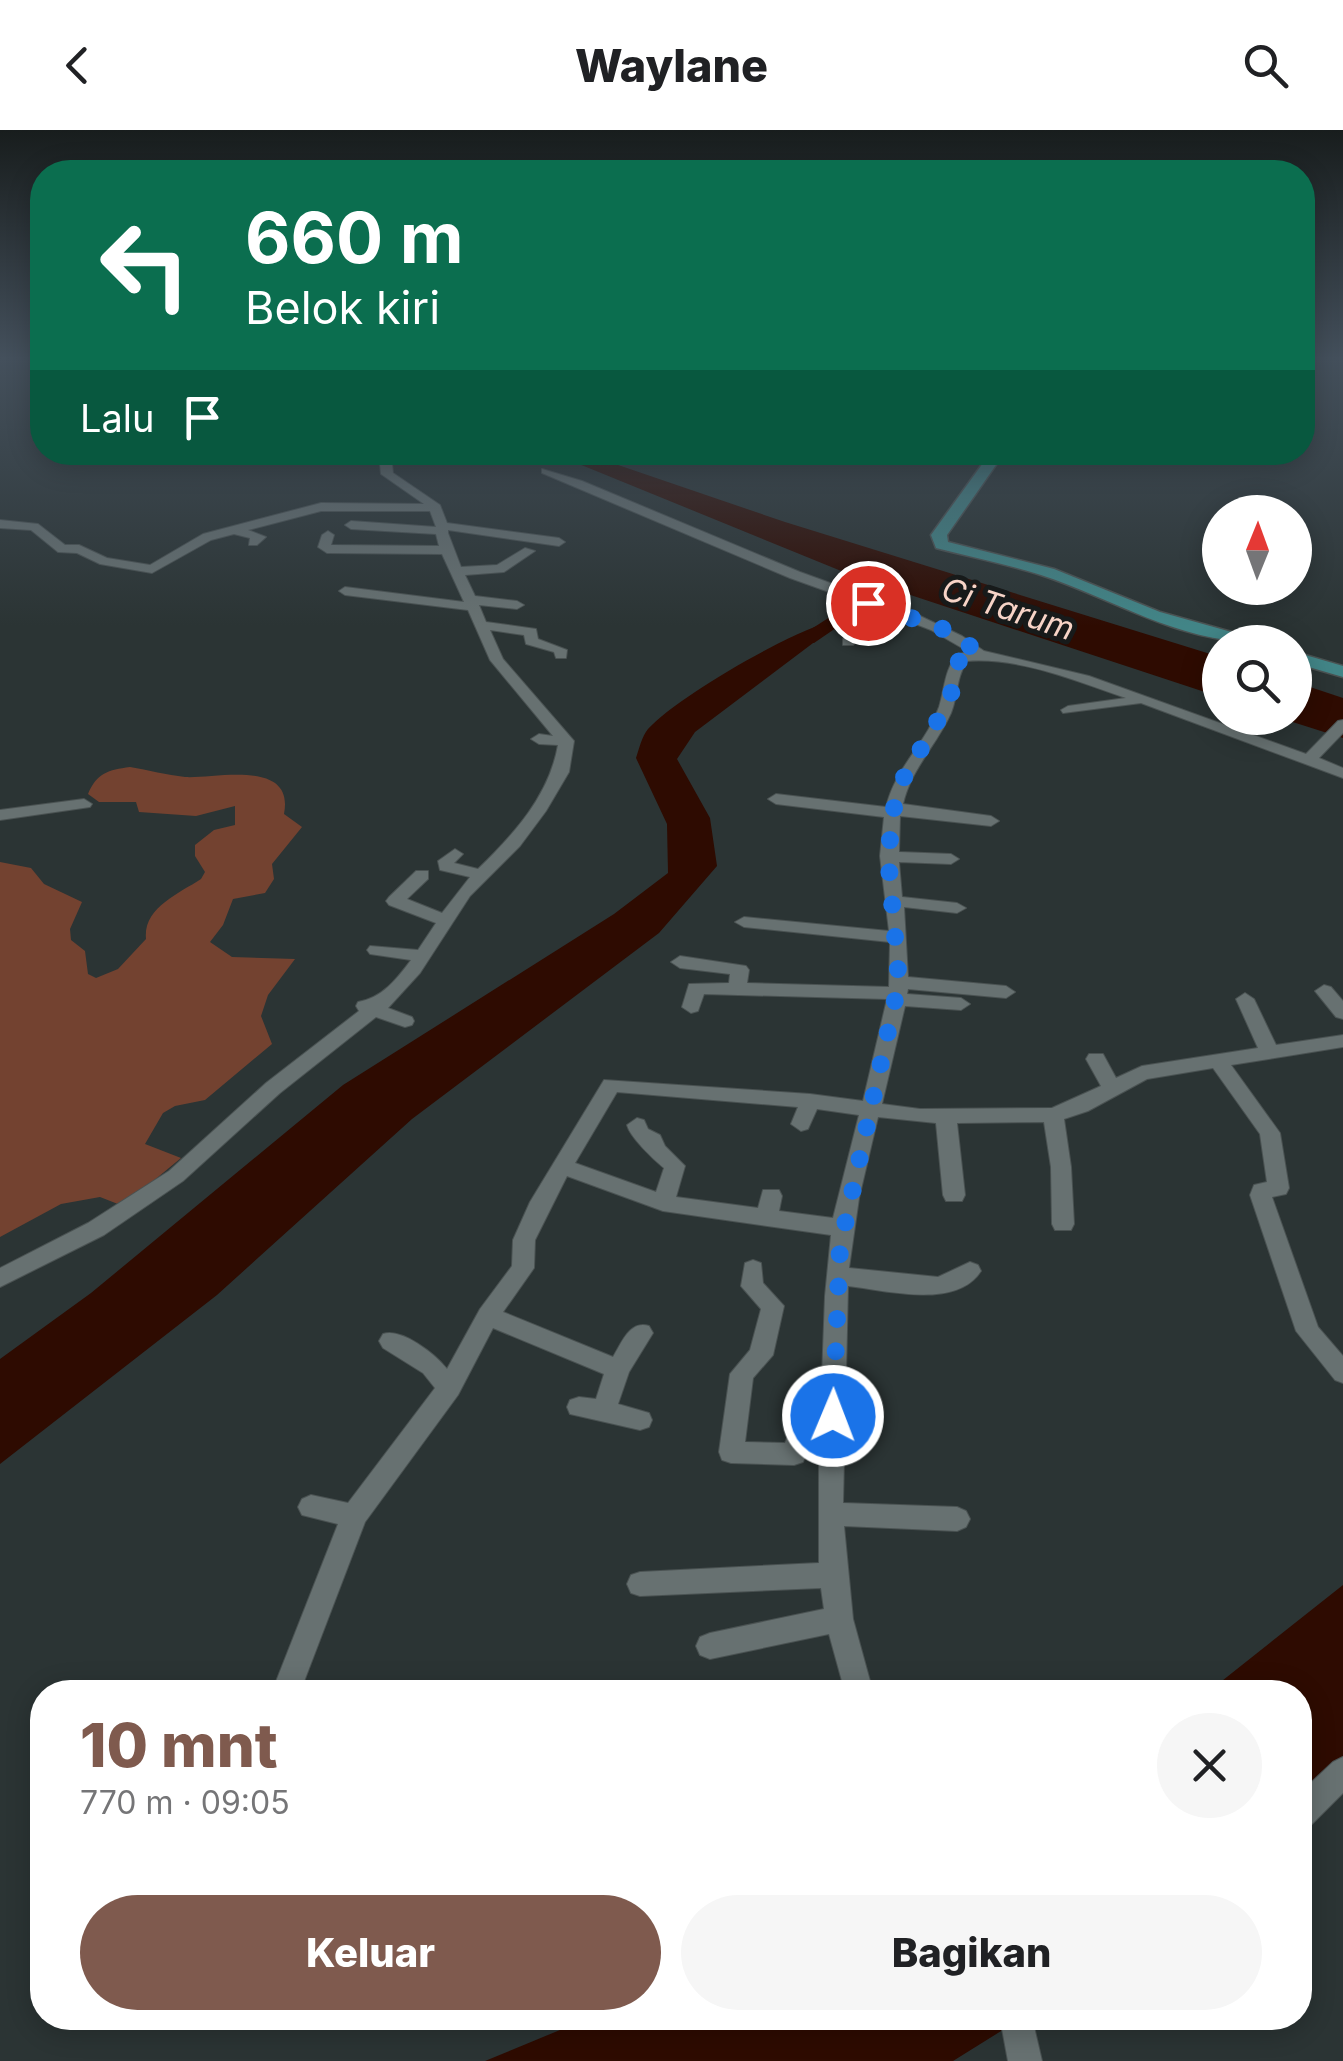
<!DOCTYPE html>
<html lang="id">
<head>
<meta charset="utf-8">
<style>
	:root { --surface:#fff; --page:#f6f6f6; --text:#202124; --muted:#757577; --accent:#7f5a4e }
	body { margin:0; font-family:Inter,sans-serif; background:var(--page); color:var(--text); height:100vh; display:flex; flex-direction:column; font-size:38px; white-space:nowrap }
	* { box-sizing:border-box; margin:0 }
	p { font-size:32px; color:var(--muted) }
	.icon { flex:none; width:55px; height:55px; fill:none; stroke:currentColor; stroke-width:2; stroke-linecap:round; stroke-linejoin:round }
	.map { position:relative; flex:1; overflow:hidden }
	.sheet { position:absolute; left:30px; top:1550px; width:1282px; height:350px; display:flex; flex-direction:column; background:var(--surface); border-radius:40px; box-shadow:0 5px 25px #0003 }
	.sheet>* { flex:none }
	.top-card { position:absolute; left:30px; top:30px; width:1285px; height:305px; border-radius:40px; box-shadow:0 5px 25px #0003; background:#0b6e4f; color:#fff; overflow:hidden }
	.needle { width:65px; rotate:1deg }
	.fabs { position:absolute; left:1202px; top:365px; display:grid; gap:20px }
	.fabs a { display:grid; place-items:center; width:110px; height:110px; border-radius:50%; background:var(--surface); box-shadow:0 5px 25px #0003; font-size:50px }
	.pin { position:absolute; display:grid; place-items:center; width:85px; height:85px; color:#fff; margin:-42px; border:5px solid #fff; border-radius:50%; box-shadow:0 2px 10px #0007 }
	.me { position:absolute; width:110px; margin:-55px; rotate:1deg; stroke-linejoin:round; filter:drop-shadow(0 0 8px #0008) }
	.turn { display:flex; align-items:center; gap:35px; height:210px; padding:0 50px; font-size:45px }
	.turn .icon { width:130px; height:130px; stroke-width:2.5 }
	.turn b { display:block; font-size:70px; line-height:85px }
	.then { display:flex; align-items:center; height:95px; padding:0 50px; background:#0003; gap:20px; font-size:38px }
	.round { display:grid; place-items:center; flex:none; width:105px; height:105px; border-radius:52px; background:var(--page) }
	.headline { display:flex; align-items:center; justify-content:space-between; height:170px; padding:0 50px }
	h1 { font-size:60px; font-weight:800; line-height:75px; color:var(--accent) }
	.primary-button { display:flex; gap:20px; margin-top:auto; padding:20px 50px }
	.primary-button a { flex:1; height:115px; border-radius:60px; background:var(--accent); color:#fff; font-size:40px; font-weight:800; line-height:115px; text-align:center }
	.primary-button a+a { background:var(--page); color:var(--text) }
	header { display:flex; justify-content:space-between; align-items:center; height:130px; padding:0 50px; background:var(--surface); font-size:45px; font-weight:800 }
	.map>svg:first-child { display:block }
	.green { fill:#734230 }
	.water { fill:#2e0b01 }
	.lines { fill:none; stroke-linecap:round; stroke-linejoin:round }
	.river { fill:#2e0b01; fill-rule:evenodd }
	.minor-casing { stroke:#4a5252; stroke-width:2 }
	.major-casing { stroke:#4a5252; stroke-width:3 }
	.minor { fill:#677171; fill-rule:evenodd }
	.major { fill:#428587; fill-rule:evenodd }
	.route { stroke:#1a73e8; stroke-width:18; stroke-dasharray:0 32.4 }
	.labels { text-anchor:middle; stroke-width:10; stroke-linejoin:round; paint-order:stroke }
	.far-water-label { font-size:32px; font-style:italic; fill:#f7d4c7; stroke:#171a1a }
</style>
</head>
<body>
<header><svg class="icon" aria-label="back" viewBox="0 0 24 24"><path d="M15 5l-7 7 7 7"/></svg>Waylane<svg class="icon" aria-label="search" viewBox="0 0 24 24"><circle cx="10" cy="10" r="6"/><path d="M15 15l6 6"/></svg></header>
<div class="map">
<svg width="1343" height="1931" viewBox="0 0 1343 1931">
	<rect width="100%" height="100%" fill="#2b3434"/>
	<path class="green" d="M130 637C148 640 167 645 185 647 214 649 295 628 284 684L302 697 272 734 274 749 265 763 233 769 223 795 210 812 232 827 295 829 268 865 261 886 272 914 205 970 175 976 163 983 145 1014 181 1028 123 1076 100 1067 61 1074 0 1107V732L31 738 44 754 82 772 70 799 71 810 85 821 88 844 96 848 118 839 146 809C143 778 178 764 201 749L205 742 195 726V715L214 700 235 695V676L196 686 139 682 136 672H99L88 664C97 643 108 640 130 637Z"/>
	<path class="water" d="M552 323H583L785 392 1220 527V567L856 447Z
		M833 491 837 495 695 602 677 629 710 688 717 736 659 803 412 989 217 1165 0 1334V1229L91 1163 343 955 614 784 668 743 667 694 636 628C639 619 642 606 648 599 677 567 791 501 833 491Z
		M1295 552 1343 568V608L1280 588H1295Z
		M1343 1455V1633L1300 1677V1562H1208Z
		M589 1888H1022L953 1931H485Z"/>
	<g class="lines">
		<path class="river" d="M898 443 912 446 814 513H802V505Z"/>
		<defs>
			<path id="minor" d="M390 322H401L392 334 393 343 440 375 447 393 559 408 565 412 559 416 448 400V403L461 437 497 435 525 418 535 421 504 442 465 445 475 466 517 471 524 475 517 479 479 475 486 492 536 499 538 509 567 520 566 528H556L554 522 526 514 524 505 490 500 503 529 574 611 569 642 546 681 520 716 470 766 420 843 388 878 412 887 414 891 412 895 405 897 376 887 280 963 183 1051 104 1105 0 1157V1138L88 1093 169 1041 266 953 359 881 356 876 358 872C382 868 396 850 411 830L370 824 367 820 370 816 418 820 436 793 389 775 386 771 389 767 416 741H428V749L407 769 442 783 470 747 440 740 438 731 455 719 463 724 454 733 478 739C514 704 549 666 558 615L539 614 531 609 539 604 553 606 490 530 468 480 345 465 339 461 345 457 464 472 442 424 327 423 318 417 322 405 328 401 334 405 331 415 439 416 436 404 351 399 345 395 351 391 436 397 430 381H321L248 400 266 407 257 415H249L250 408 234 404 211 410 152 443 100 434 77 423 58 422 31 400 0 398V390L38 394 65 415H79L107 428 150 435 203 404 321 373 424 374 381 344 380 334Z
				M542 339 582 351 800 442 918 485 962 506 984 521 1089 546 1306 624 1338 591 1343 590V603L1319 628 1343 638V648L1141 573 1063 583 1061 580 1068 576 1126 568C1076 551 1020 527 967 531 956 547 958 566 951 583 936 616 911 639 903 674L991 686 999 691 991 696 900 686 899 722 951 724 959 729 951 734 899 732 902 767 957 773 966 778 957 783 904 777 908 847 1006 856 1015 862 1006 868 908 859 907 864 961 868 970 874 961 880 905 876 882 974 920 979 1052 978 1101 956 1086 929 1089 924H1103L1116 948 1142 936 1258 918 1236 869 1245 863 1254 869 1276 915 1343 905V917L1231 935 1280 1003 1289 1058 1286 1064 1272 1067 1318 1197 1343 1226V1253L1335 1250 1296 1201 1250 1065 1254 1055 1267 1052 1260 1004 1213 938 1147 949 1088 981 1064 989 1071 1037 1074 1094 1071 1100H1055L1052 1094 1051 1037 1044 992 957 993 965 1065 962 1071H946L943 1065 936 993 878 987 859 1068 849 1138 938 1147 970 1132 978 1135 981 1141C956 1180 886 1160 848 1156L843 1373 957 1377 966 1381 970 1389 966 1397 957 1401 844 1396 853 1489 873 1562H845L829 1504 710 1529 700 1525 696 1516 700 1507 710 1503 824 1479 821 1458 640 1466 631 1463 627 1454 631 1445 640 1442 819 1433V1324L808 1319 803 1332 794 1335 731 1333 722 1330 719 1322 730 1244 750 1220 761 1179 741 1156 745 1133 753 1130 761 1133 763 1153 784 1176 773 1225 753 1248 745 1312 785 1313 792 1296 801 1293 820 1301 825 1166 831 1105 663 1081 567 1046 535 1110 534 1138 503 1182 613 1227C622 1212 630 1190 649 1196L653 1203 629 1242 618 1274 649 1283 652 1290 649 1297 640 1300 570 1284 567 1277 570 1270 579 1267 596 1269 604 1244 493 1198 458 1265 365 1392 300 1562H278L275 1554 338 1394 302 1385 298 1377 302 1369 311 1365 348 1373 435 1258 423 1243 383 1218 379 1211 383 1204C402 1198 435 1224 447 1239L480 1179 512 1136 513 1110 530 1072 604 950 810 964 863 971 887 869 704 864 698 881 691 883 682 877 689 854 729 853 730 844 680 838 671 832 680 826 746 836 749 840 747 853 889 857 890 812 744 797 735 792 744 787 889 801 880 726 884 687 776 674 768 669 776 664 886 677C896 636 926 614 939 577 945 558 944 540 958 524L969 522 931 500 882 481 853 515H843V509L871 477 790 448 542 343ZM617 962 798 977 791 994 801 1001 808 999 817 979 859 985 833 1088 779 1081 782 1066 779 1060H763L758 1078 676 1067 685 1036 665 1016 660 1005 648 999 644 990 637 988 627 995C630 1007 653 1029 664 1038L656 1062 575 1033Z
				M84 669 92 674 90 677 0 690V680Z
				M1324 855 1331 857 1343 871V889L1336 887 1315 861Z
				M1343 1627V1663L1311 1695 1300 1699V1663L1333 1632Z
				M1000 1888H1032L1042 1931H1008Z"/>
			<path id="major" d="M991 322H1005L947 405 948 412 1054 439 1160 482 1253 508 1255 512C1178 512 1112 468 1041 445 1007 434 971 427 936 418L931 405Z
				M1295 522 1343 536V547L1295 533Z"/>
		</defs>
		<use href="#minor" class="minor-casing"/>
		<use href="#major" class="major-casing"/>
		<use href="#minor" class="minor"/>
		<use href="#major" class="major"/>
	</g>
	<linearGradient id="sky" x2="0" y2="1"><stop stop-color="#181d1d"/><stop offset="0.46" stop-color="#44505c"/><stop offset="1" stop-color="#44505c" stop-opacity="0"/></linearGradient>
	<rect width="1343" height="496" fill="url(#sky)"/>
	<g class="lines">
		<path class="route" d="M833 1286 840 1117 899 852 888 726 894 678 903 649 950 570 956 536 961 528 978 522 949 501 868 473"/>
	</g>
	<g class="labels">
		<g class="far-water-label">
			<text transform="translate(1008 479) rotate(18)" y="11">Ci Tarum</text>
		</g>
	</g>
</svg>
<div class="fabs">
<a><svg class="needle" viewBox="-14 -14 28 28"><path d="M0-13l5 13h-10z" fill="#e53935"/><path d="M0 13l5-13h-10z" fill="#757577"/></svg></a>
<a><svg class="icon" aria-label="search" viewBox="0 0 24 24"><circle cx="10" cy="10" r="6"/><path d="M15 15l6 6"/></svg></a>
</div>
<div class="pin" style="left:868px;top:473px;background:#d93025"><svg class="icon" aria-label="arrive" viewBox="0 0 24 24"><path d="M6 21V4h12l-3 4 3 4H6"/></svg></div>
<svg class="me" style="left:833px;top:1286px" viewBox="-20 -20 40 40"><circle r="17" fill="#1a73e8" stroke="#fff" stroke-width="3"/><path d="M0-11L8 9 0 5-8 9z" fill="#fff"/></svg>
<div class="top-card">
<div class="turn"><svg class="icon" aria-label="left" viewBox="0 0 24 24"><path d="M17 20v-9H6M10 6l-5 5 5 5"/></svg><div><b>660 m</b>Belok kiri</div></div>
<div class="then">Lalu<svg class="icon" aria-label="arrive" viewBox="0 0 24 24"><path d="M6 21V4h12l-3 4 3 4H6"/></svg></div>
</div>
<section class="sheet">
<div class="headline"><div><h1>10 mnt</h1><p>770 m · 09:05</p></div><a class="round"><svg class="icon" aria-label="close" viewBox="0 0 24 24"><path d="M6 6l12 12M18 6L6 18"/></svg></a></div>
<div class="primary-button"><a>Keluar</a><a>Bagikan</a></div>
</section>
</div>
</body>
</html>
